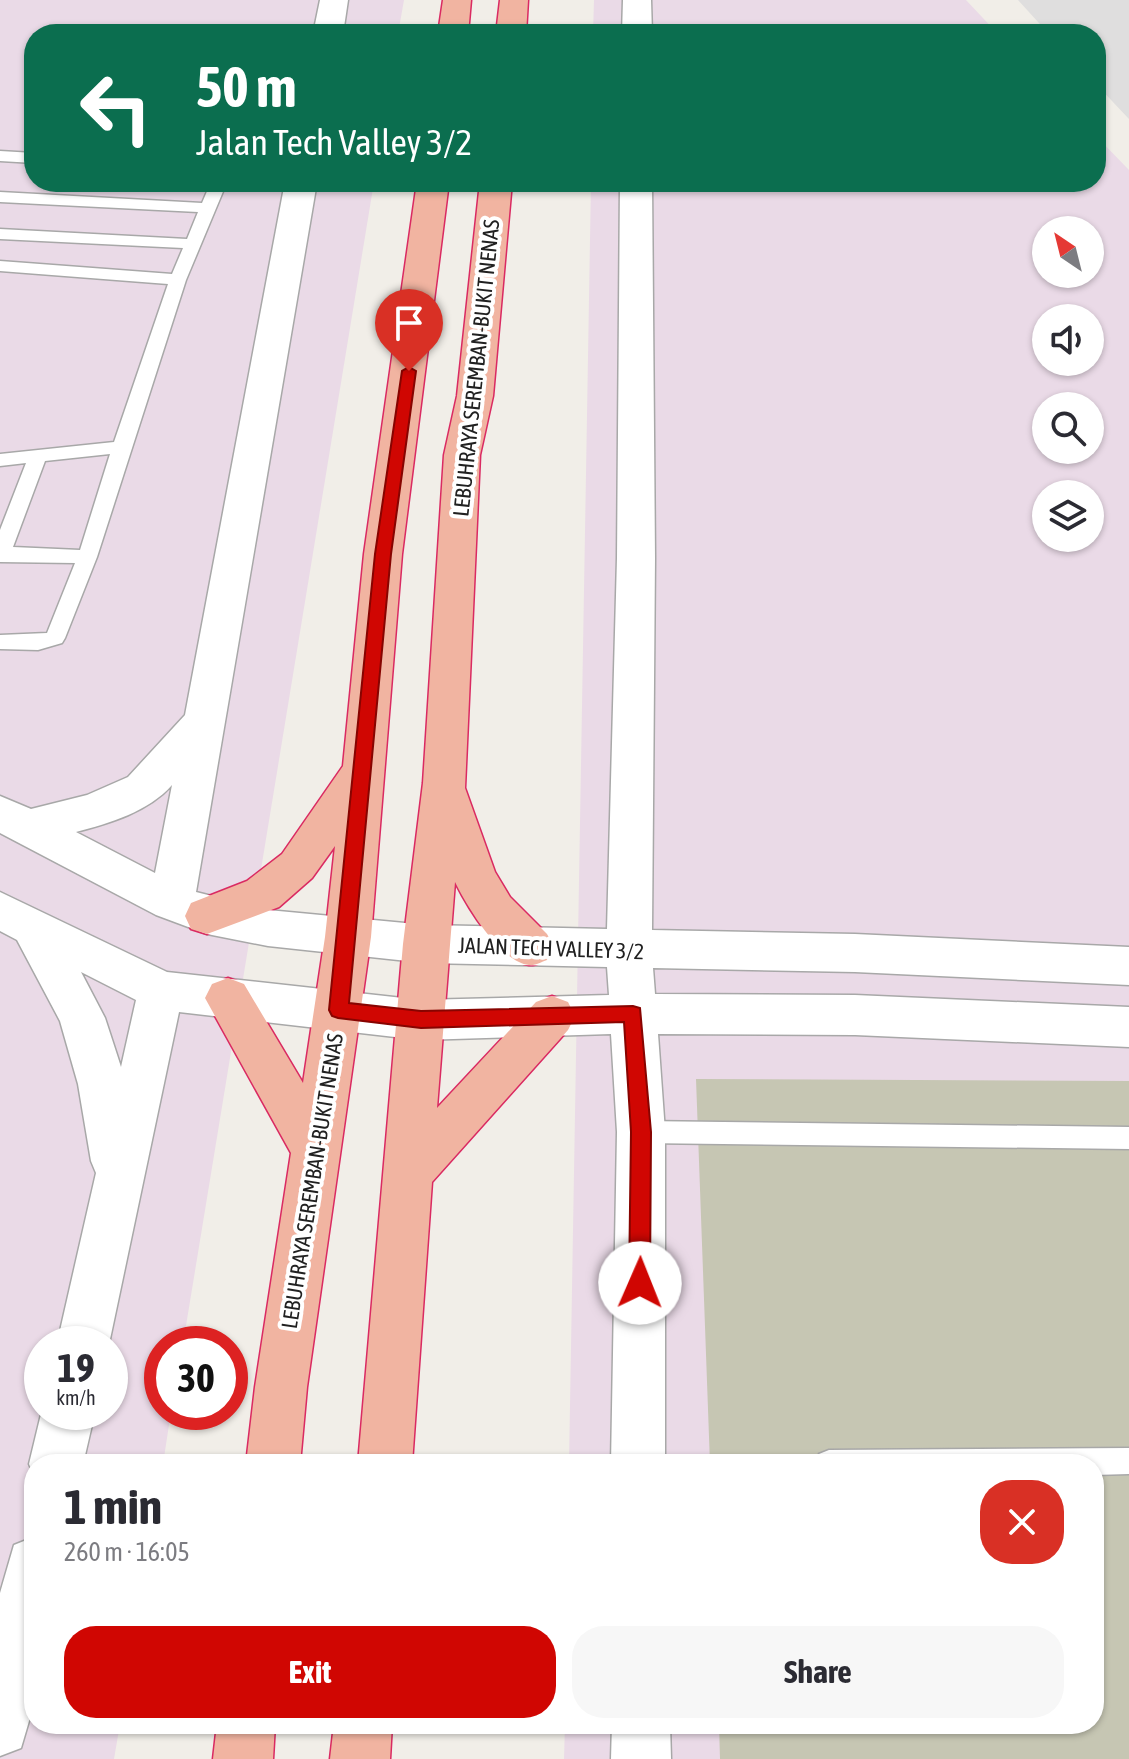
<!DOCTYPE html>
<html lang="en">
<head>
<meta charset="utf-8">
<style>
	:root { --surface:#fff; --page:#f7f7f7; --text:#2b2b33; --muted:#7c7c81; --accent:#d00602 }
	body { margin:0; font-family:"Asap Condensed",sans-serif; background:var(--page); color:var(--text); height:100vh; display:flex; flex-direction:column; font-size:30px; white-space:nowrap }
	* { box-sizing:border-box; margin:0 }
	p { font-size:26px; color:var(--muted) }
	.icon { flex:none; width:44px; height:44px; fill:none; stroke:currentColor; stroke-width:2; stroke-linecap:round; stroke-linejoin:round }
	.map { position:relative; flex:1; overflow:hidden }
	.panel { position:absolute; left:24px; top:1454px; width:1080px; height:280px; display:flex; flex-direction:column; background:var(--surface); border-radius:32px; box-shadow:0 2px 6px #0004 }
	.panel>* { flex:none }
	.banner { position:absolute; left:24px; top:24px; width:1082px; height:168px; border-radius:32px; box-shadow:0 2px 6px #0004; background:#0b6e4f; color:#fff; overflow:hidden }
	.needle { width:52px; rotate:325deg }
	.tools { position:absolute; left:1032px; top:216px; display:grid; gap:16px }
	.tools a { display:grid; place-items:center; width:72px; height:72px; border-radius:50%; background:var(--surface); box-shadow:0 2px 6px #0004; font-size:40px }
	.speed { position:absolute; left:24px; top:1326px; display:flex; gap:16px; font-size:40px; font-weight:700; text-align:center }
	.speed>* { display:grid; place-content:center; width:104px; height:104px; border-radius:50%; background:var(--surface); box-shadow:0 2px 6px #0004; line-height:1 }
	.speed small { font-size:20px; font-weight:400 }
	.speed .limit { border:12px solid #d22; background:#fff; color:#111 }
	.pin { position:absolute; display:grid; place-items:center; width:68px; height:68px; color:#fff; margin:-82px -34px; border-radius:50% 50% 50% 0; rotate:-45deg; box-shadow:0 0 8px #0007 }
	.pin .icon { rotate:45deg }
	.me { position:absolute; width:88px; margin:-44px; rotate:1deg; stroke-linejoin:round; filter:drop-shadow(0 0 6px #0008) }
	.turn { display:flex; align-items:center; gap:28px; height:168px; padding:0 40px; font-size:36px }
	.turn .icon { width:104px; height:104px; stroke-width:2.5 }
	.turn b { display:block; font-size:56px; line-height:68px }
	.round { display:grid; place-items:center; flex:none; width:84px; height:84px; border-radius:32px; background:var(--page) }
	.summary { display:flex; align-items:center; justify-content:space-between; height:136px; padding:0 40px }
	h1 { font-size:48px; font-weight:700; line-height:60px }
	.button { display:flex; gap:16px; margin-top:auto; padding:16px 40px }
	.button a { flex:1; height:92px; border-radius:32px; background:var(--accent); color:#fff; font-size:32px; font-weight:700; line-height:92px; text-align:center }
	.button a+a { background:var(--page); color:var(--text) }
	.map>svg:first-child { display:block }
	.residential { fill:#dfdede }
	.industrial { fill:#eadae7; fill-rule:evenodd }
	.construction { fill:#c6c6b3 }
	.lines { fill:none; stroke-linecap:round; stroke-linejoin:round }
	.service-casing { stroke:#a8a8a8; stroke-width:3 }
	.minor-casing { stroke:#a8a8a8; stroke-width:3 }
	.trunk-casing { stroke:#da2a62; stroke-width:3 }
	.service { fill:#fff; fill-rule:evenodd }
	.minor { fill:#fff; fill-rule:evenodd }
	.trunk { fill:#f1b4a1; fill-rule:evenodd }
	.route { fill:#d00602; stroke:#870401; stroke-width:2 }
	.labels { text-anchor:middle; stroke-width:8; stroke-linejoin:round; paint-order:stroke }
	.street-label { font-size:22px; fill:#212121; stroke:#fff }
</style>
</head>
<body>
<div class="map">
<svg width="1129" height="1759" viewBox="0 0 1129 1759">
	<rect width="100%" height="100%" fill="#f1eee8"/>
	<path class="residential" d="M1018 0H1129V119L1096 84V34H1049Z"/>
	<path class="industrial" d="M0 0H404L398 34H34V182H374L183 1344H162V1412H171L163 1464H34V1724H120L114 1759H0ZM42 1344H110V1412H42Z
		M594 0H966L998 34H593Z
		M1096 136 1129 170V1759H564L565 1724H1094V1464H569L591 182H1096ZM1046 230H1090V274H1046ZM1046 318H1090V362H1046ZM1046 406H1090V450H1046ZM1046 494H1090V538H1046Z"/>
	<path class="construction" d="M696 1079 1129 1081V1759H720L719 1724H1094V1464H710Z"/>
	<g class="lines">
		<defs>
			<path id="service" d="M0 151 34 153V163L0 161Z
				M211 182H227L186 280 97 557 65 638 62 643 38 650 0 649V635L47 633 75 563 0 562V530L26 463 0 466V454L114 442 168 284 0 271V261L172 274 183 248 0 239V229L187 239 198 212 0 202V192L202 203ZM110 454 80 550 13 547 45 461Z
				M641 1121 1129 1127V1149L641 1143 632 1140 629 1132 632 1124Z
				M1129 1448V1474L1094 1475V1464H815L819 1454 829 1450Z"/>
			<path id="minor" d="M320 0H348L343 34H313Z
				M623 0H651L652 34H622Z
				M285 182H317L196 892 268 910 426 925 607 929 617 558 620 182H652L655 558 652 930 855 934 1129 947V985L855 972 653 968 655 994 855 995 1129 1007V1047L855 1035 658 1034 665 1132V1464H611L617 1132 611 1034 421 1040 179 1012 109 1344H57L96 1173 91 1161 78 1084 60 1021 17 940 0 931V892L167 972 421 1000 609 995 607 967 426 963 268 946 207 934 156 915 0 833V796L31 809 87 795 128 777 185 715ZM172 785 155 873 76 832C110 823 148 812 172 785ZM81 972 136 1000 121 1067 105 1018Z
				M42 1410 95 1412 83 1464H34V1476L29 1464Z
				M34 1537V1704L21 1748 0 1756V1593L14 1545Z
				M612 1724H670L671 1759H611Z"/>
			<path id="trunk" d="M443 0H471L468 34H438Z
				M500 0H528L526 34H496Z
				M417 182H449L402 554 371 937 307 1387 300 1464H246L255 1387 291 1153 205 998 212 984 228 978 244 984 303 1083 325 937 335 846 312 878 279 907 207 934 191 929 185 916 191 903 247 881 282 854 343 766 364 554Z
				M480 182H512L493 396 480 455 465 788 495 872 510 897 547 934 554 947 547 960C541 962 535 966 529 965 500 962 467 906 455 882L437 1108 536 1002 552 996 568 1002 575 1016 568 1030 432 1182 412 1464H358L403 944 423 783 444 455 457 396Z
				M217 1724H275L273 1759H213Z
				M334 1724H392L390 1759H330Z"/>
		</defs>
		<use href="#service" class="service-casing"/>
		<use href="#minor" class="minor-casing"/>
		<use href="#trunk" class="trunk-casing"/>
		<use href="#service" class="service"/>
		<use href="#minor" class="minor"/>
		<use href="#trunk" class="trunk"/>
	</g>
	<path class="route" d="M409 367 416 371 391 554 349 1003 421 1011 633 1006 640 1008 651 1132 650 1283 647 1290 640 1293 632 1290 629 1283 631 1132 624 1022 421 1028 338 1018 332 1016 329 1010 375 554 402 371Z"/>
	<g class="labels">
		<g class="street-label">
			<text transform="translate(476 368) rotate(-84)" y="8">LEBUHRAYA SEREMBAN-BUKIT NENAS</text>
			<text transform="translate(551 948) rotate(2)" y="8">JALAN TECH VALLEY 3/2</text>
			<text transform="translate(312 1181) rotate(-81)" y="8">LEBUHRAYA SEREMBAN-BUKIT NENAS</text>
		</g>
	</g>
</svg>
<div class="tools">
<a><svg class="needle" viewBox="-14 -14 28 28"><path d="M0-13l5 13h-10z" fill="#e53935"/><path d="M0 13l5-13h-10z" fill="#7c7c81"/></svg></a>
<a><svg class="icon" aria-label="sound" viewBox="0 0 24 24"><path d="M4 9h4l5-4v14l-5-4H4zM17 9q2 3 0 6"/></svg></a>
<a><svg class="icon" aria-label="search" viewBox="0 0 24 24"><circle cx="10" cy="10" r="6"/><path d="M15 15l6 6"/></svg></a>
<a><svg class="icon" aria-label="layers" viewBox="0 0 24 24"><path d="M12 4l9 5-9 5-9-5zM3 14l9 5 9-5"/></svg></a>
</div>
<div class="speed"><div>19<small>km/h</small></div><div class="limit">30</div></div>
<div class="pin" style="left:409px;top:371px;background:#d93025"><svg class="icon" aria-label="arrive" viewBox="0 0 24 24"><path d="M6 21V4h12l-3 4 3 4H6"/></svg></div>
<svg class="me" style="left:640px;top:1283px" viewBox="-20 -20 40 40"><circle r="19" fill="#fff"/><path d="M0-13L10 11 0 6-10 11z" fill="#d00602"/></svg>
<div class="banner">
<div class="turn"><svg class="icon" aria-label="left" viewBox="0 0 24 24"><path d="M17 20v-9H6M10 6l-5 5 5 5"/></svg><div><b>50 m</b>Jalan Tech Valley 3/2</div></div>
</div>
<section class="panel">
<div class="summary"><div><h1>1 min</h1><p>260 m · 16:05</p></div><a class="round" style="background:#d93025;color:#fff"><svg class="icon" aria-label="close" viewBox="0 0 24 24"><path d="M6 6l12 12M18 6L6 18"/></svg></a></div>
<div class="button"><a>Exit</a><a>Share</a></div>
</section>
</div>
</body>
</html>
